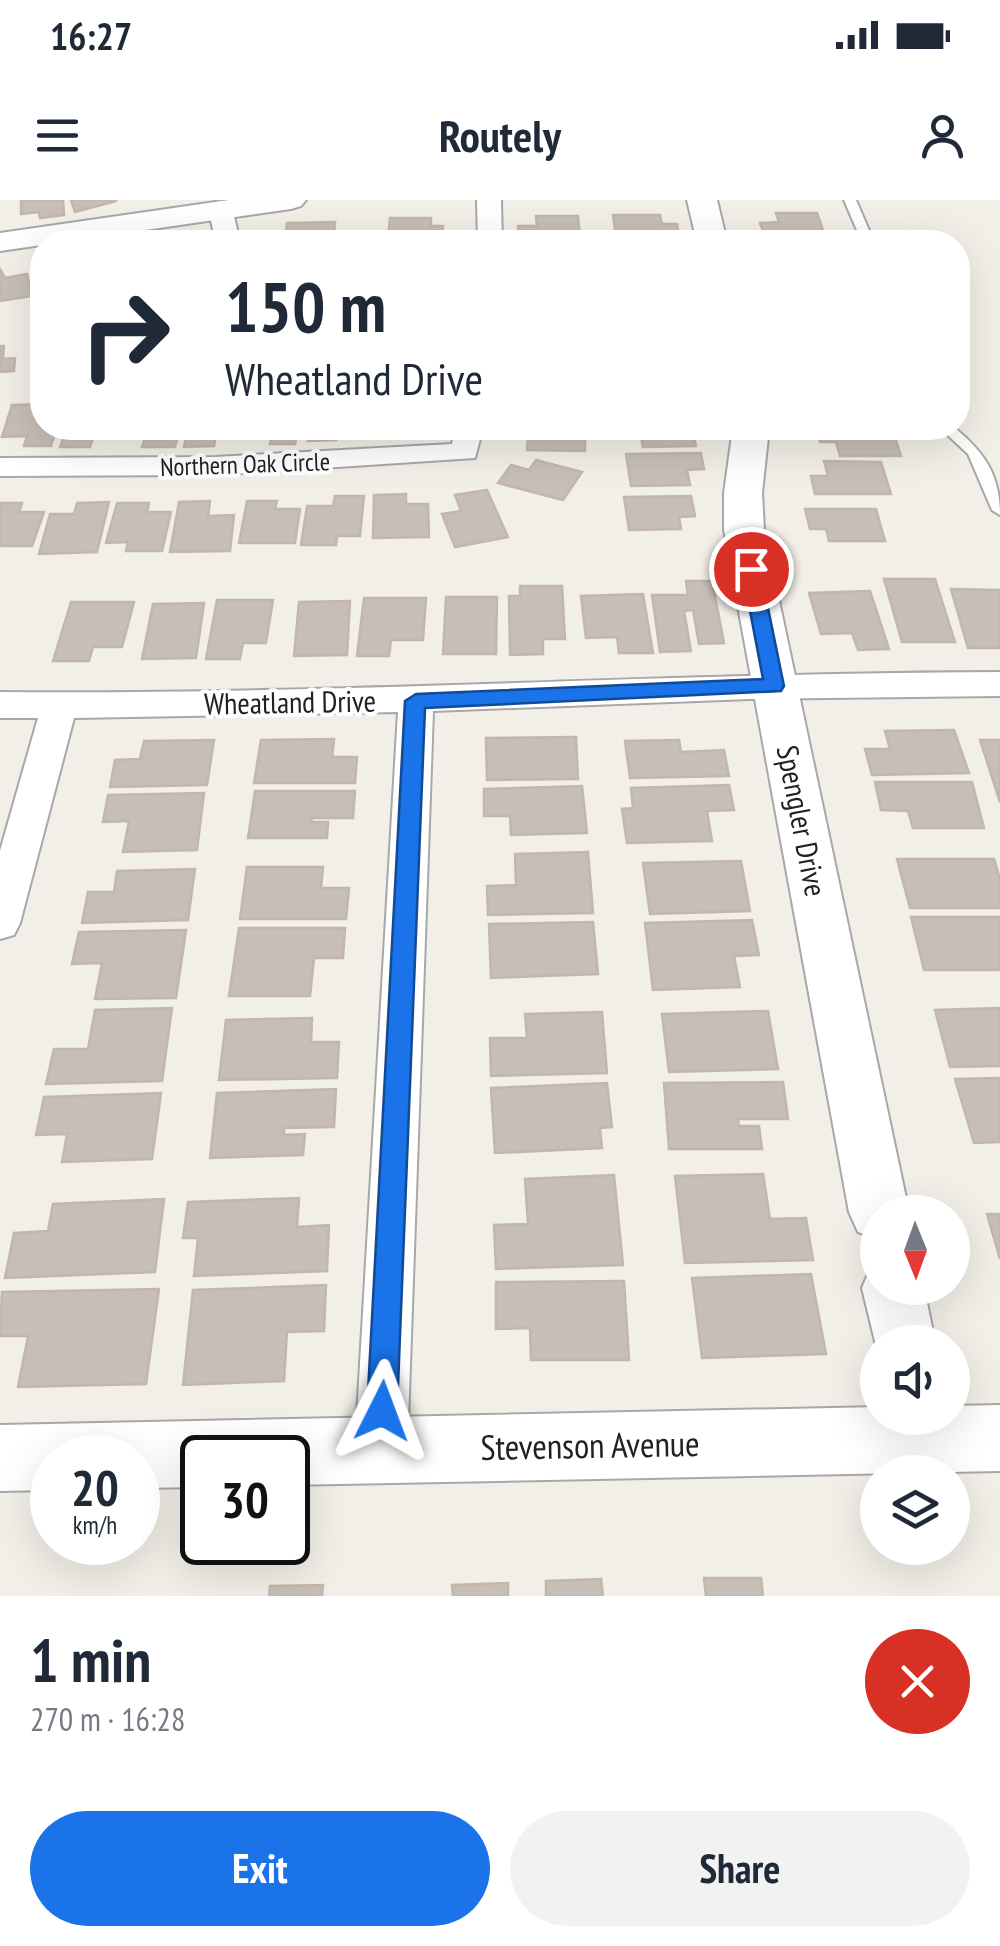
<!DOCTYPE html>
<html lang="en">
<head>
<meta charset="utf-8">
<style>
	:root { --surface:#fff; --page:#f2f2f3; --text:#1f2937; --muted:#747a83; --accent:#1a73e8 }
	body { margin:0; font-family:"PT Sans Narrow",sans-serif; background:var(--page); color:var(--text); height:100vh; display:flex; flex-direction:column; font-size:38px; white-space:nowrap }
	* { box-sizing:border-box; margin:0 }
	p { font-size:32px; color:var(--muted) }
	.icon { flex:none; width:55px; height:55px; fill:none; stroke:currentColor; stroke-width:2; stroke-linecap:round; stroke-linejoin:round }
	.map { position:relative; height:1396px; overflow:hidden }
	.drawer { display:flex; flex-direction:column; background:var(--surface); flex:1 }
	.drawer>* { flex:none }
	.top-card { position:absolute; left:30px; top:30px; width:940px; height:210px; border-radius:40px; box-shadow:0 10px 40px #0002; background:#fff; color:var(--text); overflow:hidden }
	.needle { width:65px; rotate:179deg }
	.fabs { position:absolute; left:860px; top:995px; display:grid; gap:20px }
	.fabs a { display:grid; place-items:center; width:110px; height:110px; border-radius:50%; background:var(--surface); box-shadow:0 10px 40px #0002; font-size:50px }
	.speed { position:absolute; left:30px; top:1235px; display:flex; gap:20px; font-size:50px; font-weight:700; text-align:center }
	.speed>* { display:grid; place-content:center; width:130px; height:130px; border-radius:50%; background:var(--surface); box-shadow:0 10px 40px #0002; line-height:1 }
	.speed small { font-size:25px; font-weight:400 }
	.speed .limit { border:5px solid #111; border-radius:15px; background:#fff; color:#111 }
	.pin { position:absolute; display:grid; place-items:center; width:85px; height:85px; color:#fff; margin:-42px; border:5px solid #fff; border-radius:50%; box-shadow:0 2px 10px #0007 }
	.me { position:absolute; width:110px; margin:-55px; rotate:3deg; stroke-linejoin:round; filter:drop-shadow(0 0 8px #0008) }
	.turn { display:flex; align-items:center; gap:35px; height:210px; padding:0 30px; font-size:45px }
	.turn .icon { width:130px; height:130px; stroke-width:2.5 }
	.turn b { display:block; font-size:70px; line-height:85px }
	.round { display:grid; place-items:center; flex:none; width:105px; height:105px; border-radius:52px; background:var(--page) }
	.summary { display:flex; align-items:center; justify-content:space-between; height:170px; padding:0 30px }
	h1 { font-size:60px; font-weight:700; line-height:75px }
	.button { display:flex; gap:20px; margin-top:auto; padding:20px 30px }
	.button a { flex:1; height:115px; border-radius:60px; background:var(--accent); color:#fff; font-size:40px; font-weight:700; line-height:115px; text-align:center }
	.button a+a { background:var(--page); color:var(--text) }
	.status { display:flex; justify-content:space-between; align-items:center; height:70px; padding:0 50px; background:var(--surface); direction:ltr }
	.status svg { height:28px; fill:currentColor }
	header { display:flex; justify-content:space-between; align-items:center; height:130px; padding:0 30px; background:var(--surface); font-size:45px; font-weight:700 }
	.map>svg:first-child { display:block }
	.building { fill:#c6beb7; stroke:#c3b7aa; stroke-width:2.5 }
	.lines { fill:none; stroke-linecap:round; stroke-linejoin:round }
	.service-casing { stroke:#a8a8a8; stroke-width:4 }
	.minor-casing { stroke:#a8a8a8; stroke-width:4 }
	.tertiary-casing { stroke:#a8a8a8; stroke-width:4 }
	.service { fill:#fff; fill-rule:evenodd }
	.minor { fill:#fff; fill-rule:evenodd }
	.tertiary { fill:#fff; fill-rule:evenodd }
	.route { fill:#1a73e8; stroke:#114b97; stroke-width:2.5 }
	.labels { text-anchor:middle; stroke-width:8; stroke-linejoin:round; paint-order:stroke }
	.far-street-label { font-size:25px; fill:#212121; stroke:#fff }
	.street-label { font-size:30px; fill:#212121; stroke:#fff }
	.near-street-label { font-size:35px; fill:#212121; stroke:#fff }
</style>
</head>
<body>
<div class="status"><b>16:27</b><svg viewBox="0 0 49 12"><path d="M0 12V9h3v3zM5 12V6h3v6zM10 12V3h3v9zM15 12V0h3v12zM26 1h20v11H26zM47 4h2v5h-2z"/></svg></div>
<header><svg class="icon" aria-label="menu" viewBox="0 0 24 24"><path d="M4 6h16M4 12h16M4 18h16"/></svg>Routely<svg class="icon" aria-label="person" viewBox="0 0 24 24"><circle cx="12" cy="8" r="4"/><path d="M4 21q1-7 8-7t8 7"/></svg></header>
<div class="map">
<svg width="1000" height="1396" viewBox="0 0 1000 1396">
	<rect width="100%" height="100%" fill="#f1efe7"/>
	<path class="building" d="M21 0H63L64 15 40 18 39 12 21 14Z
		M71 0H116V1L75 12Z
		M776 13H817L824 33 764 34 760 23 779 22Z
		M613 15H660L662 24H677L679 36H616Z
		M536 16H578L580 38H518V26H537Z
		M390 18H431V26H443L442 38H388Z
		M335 22 334 33 320 34 319 42H269L270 32 286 31 287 23Z
		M0 69 5 78 27 74 32 96 0 101Z
		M0 146H4L3 159 15 158 14 171 0 172Z
		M42 204V228H57L51 246H24L27 236 2 237 12 205Z
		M67 228H120L118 233H95L90 247H60Z
		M129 228H180L175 247H142L145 238H126Z
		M188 228H243L242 234H216L214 246 184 247Z
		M247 228H298L295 244H270L272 235 246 234Z
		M309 228H336V240L308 241Z
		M376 228H426H405L404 237H375Z
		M513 228H585V251L527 250 528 235H512Z
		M639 228H714L715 233H693L696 246 643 247Z
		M817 228H892L901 256H840L836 242H820Z
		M701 253 704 269 687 270 690 285 631 286 626 254Z
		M536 260 582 272 563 300 498 283 511 265 529 270Z
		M824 261 881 262 891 294H815L811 276H828Z
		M487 290 508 337 455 347 442 314 461 311 455 295Z
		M406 294V304H428L429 337 373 338 374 295Z
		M335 296H364L360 336H337L336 345H301L307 306H333Z
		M691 296 695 316 679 317 681 329 629 330 624 297Z
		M210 301 208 316 234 315 230 351 170 352 179 302Z
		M247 301H277L275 309H300L295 343H239Z
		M109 302 97 352 39 354 50 314H74L77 303Z
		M0 303H22L19 312H44L32 346H0Z
		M117 303H149L147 312H171L162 351H126L128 342 106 343Z
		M805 309H876L885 341H829L826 329H810Z
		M884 379H935L955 442H902Z
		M686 381H712L724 443 699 444 693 410 684 411 691 451 660 452 652 395H688Z
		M520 386H562L565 439H543V454L510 455 509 396H520Z
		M951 389 1000 390V448H968Z
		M870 391 889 449 858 450 852 433 821 434 809 393Z
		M643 394 653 453H619L617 437 586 438 581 396Z
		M446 397H497L496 454H443Z
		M364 398H426L423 440H391L389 456H357Z
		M217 400H273L266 443H243L240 459H206Z
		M350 401 347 455 294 456 299 402Z
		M71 402H134L122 447H93L89 461H53Z
		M204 403 196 458 142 459 153 404Z
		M954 530 969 573 872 575 865 549H890L885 531Z
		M576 537 578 579 487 580 486 538Z
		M334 539 332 557H357L355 583H254L261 540Z
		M214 540 207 585 110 587 115 560 140 559 144 541Z
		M679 540 681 552 724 550 729 576 630 578 625 541Z
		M980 540H1000V602Z
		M875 582H972L984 628H913L908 611 881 610Z
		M729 585 734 610 707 611 712 641 627 643 622 609 633 608 631 588Z
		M582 586 587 633 511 635 510 616H484V589Z
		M255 591H355L353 618H312L311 622H328L327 638H248Z
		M204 593 197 650 123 652 129 621 103 622 108 595Z
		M588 652 593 713 488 715 487 686 516 685 515 654Z
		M897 659H994L1000 679V708H910Z
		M741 661 750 711 650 714 643 663Z
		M247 667H323L321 688H349L346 719H240Z
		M195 669 188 720 82 723 88 692H114L117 671Z
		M911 717H1000V770H924Z
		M752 720 759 755 734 756 740 787 653 790 645 723Z
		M593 722 598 774 491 778 489 724Z
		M239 728H345L343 758H314L310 796H229Z
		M186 730 176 798 95 799 102 763 72 764 79 732Z
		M172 808 162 881 46 884 54 849H88L95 810Z
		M1000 808V866L950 867 935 810Z
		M768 811 778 869 669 872 662 814Z
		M602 812 607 873 491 876 490 838H527L525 814Z
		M312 818 311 842H339L337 878 219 880 226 820Z
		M1000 878V942L974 943 955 879Z
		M783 882 788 919H738L739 926H759L762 949H669L664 883Z
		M607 883 612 927 600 928 602 948 495 953 491 888Z
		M336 889 334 927 284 928V935L305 934 303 955 210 958 217 893Z
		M161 893 152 959 62 962 67 934 36 935 44 897Z
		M763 974 770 1019 806 1018 813 1060 685 1063 675 976Z
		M614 975 623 1065 496 1069 494 1025 528 1024 525 979Z
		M299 998 297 1027 329 1025 327 1071 194 1076 198 1038H183L188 1002Z
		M164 999 155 1072 5 1078 14 1033 48 1031 53 1004Z
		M987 1014H1000V1059Z
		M811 1074 826 1154 702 1158 692 1078Z
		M624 1081 629 1160H531L530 1128 496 1129V1082Z
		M326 1085 324 1131 287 1132 284 1181 183 1185 193 1090Z
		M159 1089 146 1184 18 1187 28 1136H0L2 1092Z
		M704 1378H761L763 1396H706Z
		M601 1379 603 1396H546V1381Z
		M508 1383V1396H453L452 1385Z
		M323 1385 322 1396H269L270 1386Z"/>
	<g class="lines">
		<defs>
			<path id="service" d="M844 0H856L874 42H862Z
				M940 228H955C985 253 1000 275 1000 315L992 310 968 254Z"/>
			<path id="minor" d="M477 0H501L502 42H478Z
				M220 1 232 8 240 42H216L208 8Z
				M455 228H483L475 258 215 275 0 276V258L215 257 452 244Z
				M1000 472V496L750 499 433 511 407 1250 400 1269 381 1276 362 1269 355 1250 398 512 74 518 20 723 14 735 0 739V651L38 518H0V492C334 495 666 473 1000 472Z"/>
			<path id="tertiary" d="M229 0H306L301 6 291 9 0 51V33Z
				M687 0H717L727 42H697Z
				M733 228H769L762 293 764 330 909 1012H878V1039L858 1032 849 1012 724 330V293Z
				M878 1064V1088H924L935 1142H878V1154L862 1088 871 1067Z
				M1000 1205V1271L288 1285V1258H202V1287L138 1288V1258H52V1290L0 1291V1225L878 1207V1218H952V1206Z"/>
		</defs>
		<use href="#service" class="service-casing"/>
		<use href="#minor" class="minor-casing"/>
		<use href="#tertiary" class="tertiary-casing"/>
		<use href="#service" class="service"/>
		<use href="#minor" class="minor"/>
		<use href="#tertiary" class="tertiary"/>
	</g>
	<path class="route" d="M751 363 760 369 784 486 781 491 425 508 397 1211 393 1221 382 1226 372 1221 367 1211 405 501 416 494 763 479 742 369Z"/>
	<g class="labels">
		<g class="far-street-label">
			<text transform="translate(245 264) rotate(-2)" y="9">Northern Oak Circle</text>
		</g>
		<g class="street-label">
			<text transform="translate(290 503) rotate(-1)" y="10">Wheatland Drive</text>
			<text transform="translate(801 621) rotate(79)" y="10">Spengler Drive</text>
		</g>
		<g class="near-street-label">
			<text transform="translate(590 1246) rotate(-1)" y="12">Stevenson Avenue</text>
		</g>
	</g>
</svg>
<div class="fabs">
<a><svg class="needle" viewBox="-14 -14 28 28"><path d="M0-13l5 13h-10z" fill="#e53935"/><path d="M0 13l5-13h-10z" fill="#747a83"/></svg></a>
<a><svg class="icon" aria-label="sound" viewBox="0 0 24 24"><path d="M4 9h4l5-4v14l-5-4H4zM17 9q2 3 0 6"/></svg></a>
<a><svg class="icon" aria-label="layers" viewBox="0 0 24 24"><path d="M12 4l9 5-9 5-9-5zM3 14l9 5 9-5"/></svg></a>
</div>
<div class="speed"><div>20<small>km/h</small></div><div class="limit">30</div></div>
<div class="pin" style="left:751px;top:369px;background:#d93025"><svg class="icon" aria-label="arrive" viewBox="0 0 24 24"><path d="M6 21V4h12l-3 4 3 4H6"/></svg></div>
<svg class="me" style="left:382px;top:1211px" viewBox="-20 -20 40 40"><path d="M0-17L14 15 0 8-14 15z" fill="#1a73e8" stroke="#fff" stroke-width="4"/></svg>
<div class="top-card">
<div class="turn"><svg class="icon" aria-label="right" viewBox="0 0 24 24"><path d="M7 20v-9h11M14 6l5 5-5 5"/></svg><div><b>150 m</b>Wheatland Drive</div></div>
</div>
</div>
<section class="drawer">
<div class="summary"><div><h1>1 min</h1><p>270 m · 16:28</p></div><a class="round" style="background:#d93025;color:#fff"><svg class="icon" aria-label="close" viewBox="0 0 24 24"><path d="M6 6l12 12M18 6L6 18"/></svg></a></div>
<div class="button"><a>Exit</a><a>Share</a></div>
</section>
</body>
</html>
